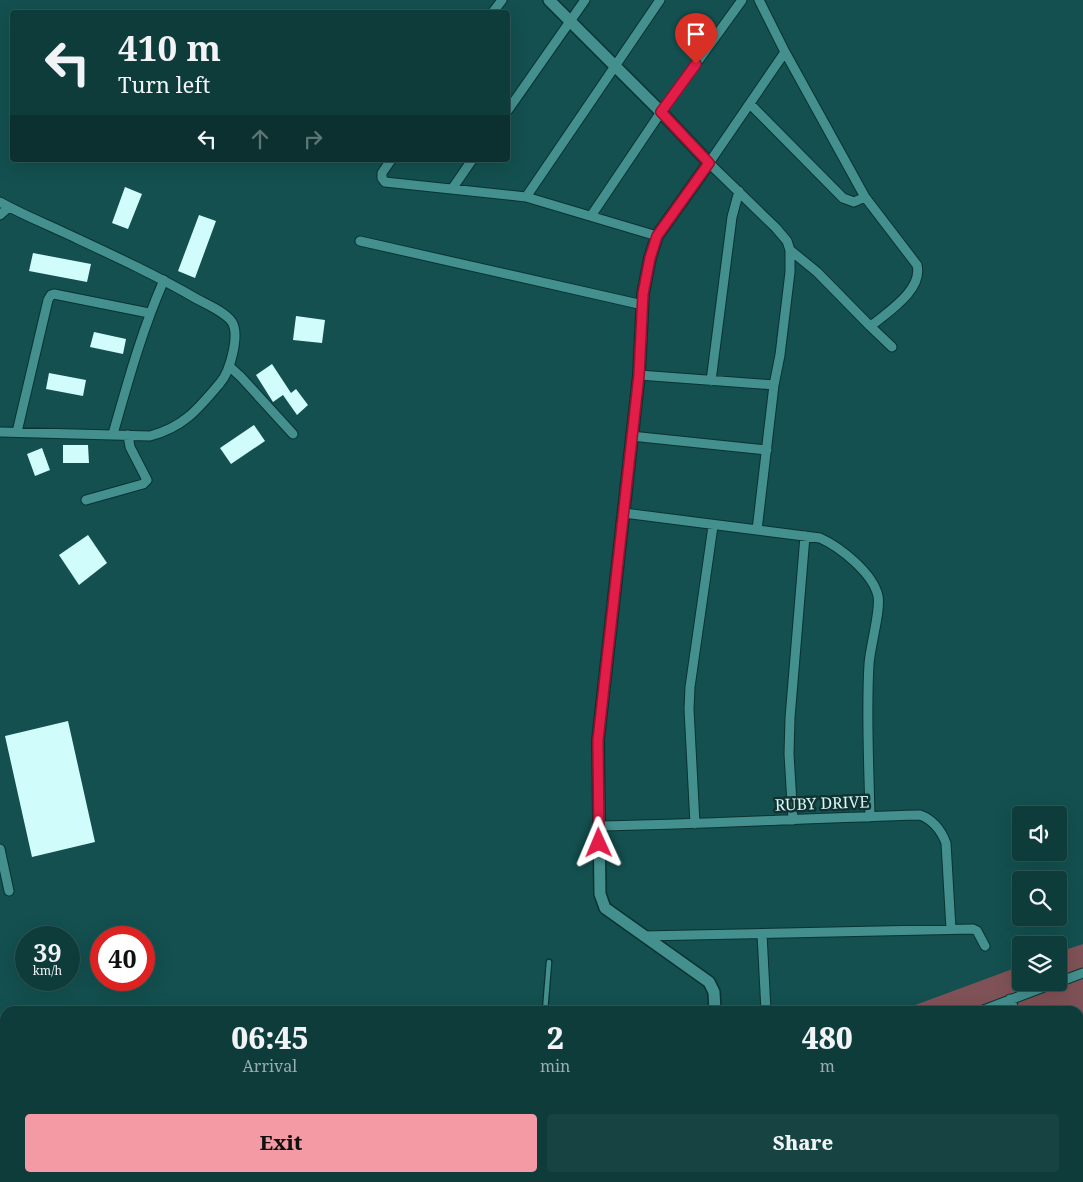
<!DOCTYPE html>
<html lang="en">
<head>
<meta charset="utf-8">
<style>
	:root { --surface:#0e3c3b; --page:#174342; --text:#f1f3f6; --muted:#9badaf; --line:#2e5655; --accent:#f49aa4 }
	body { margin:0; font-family:"Noto Serif",serif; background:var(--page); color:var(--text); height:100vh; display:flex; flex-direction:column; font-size:19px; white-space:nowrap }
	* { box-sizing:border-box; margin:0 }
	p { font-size:16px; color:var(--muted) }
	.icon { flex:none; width:28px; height:28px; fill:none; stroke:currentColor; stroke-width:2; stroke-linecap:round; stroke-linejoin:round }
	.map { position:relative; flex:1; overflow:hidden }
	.panel { position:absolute; left:0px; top:1006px; width:1084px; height:176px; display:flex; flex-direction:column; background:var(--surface); border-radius:15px 15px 0 0; box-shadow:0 5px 20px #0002,0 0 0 1px var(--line) }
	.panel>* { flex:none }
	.guide { position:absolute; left:10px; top:10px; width:500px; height:152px; border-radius:5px; box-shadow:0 5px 20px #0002,0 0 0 1px var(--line); background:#0e3c3b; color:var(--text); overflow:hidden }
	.buttons { position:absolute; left:1012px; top:806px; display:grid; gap:10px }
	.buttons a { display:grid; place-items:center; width:55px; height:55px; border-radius:5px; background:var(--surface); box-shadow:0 5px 20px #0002,0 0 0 1px var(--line); font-size:25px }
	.speed { position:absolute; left:15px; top:926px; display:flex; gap:10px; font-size:25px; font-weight:700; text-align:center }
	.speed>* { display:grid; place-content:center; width:65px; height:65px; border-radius:50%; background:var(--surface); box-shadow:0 5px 20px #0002,0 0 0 1px var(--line); line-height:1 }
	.speed small { font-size:12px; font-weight:400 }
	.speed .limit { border:8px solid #d22; background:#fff; color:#111 }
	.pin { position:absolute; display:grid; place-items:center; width:42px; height:42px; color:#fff; margin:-51px -21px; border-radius:50% 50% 50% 0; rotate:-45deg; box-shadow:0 0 5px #0007 }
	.pin .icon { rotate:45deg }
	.me { position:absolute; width:55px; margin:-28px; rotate:359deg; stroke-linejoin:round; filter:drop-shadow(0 0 4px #0008) }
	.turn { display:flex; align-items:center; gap:18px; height:105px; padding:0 25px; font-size:22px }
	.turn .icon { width:65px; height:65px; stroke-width:2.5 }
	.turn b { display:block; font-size:35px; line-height:42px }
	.lanes { display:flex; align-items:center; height:48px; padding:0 25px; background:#0003; justify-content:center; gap:25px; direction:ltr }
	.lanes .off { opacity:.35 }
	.eta { display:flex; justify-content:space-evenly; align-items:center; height:85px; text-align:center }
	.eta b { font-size:30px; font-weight:800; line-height:35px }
	.primary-button { display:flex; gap:10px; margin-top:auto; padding:10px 25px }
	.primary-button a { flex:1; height:58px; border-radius:5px; background:var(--accent); color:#111; font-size:20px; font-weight:800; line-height:58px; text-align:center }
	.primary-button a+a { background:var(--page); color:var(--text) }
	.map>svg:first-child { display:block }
	.green { fill:#7f5257 }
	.building { fill:#d0fdfb }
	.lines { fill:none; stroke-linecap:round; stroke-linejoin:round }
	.service-casing { stroke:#083332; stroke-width:7 }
	.minor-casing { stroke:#083332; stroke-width:11 }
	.tertiary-casing { stroke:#083332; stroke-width:14 }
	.service { stroke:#44908e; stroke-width:4.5 }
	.minor { stroke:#44908e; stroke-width:9 }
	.tertiary { stroke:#44908e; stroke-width:11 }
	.route-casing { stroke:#92132f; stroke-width:12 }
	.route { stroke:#e11d48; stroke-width:9 }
	.labels { text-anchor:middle; stroke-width:5; stroke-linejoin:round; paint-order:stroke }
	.street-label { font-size:16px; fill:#d4f8f6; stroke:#123231 }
</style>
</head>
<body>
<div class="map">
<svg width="1083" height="1182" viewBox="0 0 1083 1182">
	<rect width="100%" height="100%" fill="#13504f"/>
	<path class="green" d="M1083 944V1137L1079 1136V1011H899L1021 966V982H1059V952Z
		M702 1178H781L776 1182H701Z
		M857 1178H1006L1000 1182H889Z"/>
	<path class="building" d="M125 187 142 194 128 229 112 223Z
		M199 215 216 221 195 278 178 271Z
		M33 253 91 264 87 282 29 271Z
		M296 316 325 320 322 343 293 340Z
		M94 332 126 339 123 354 90 347Z
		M272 364 291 393 296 389 308 405 297 415 283 395 273 402 256 375Z
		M49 373 86 380 83 396 46 389Z
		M254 425 265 441 231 464 220 448Z
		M63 445H88L89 463H63Z
		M42 448 50 470 35 476 27 454Z
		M88 535 107 563 79 585 59 555Z
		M68 721 95 842 32 857 5 736Z"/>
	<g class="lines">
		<defs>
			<path id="service" d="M545 1011 549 962"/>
			<path id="minor" d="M493 12 502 0
				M750 104 843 198 854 202 865 197 785 52 759 0
				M508 110 585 0
				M391 160 382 173V178L385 182 526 197 657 236
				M452 189 472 160
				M526 197 660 0
				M0 202C21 214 44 223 65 233 110 254 154 274 197 299 208 305 225 312 232 322 240 335 230 372 220 383 198 409 184 427 150 436L0 432
				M0 215 9 207
				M591 216 661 112 742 0
				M360 241 643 305
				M790 250 817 272 870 326 876 322C892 309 923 288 917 265L865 197
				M870 326 892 347
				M229 366 241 377 293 434
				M639 375 774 385
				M711 381 732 217 739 191
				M17 432 48 300 51 295 54 294 149 313
				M113 434C128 381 142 330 164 280
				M631 436 767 450
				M86 500 143 484 147 480 130 447 128 435
				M624 513 820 538C840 547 873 573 878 596 881 610 870 647 869 664 866 715 869 766 870 817
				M757 530 774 385 780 355 790 272V250L787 241 776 228 709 163 785 52
				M793 820 789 754 790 718 805 536
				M695 824 689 709 690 687 713 526
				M599 826C706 824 813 818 920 815 934 820 941 830 946 843L951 929
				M0 849 9 891
				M762 934 766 1011
				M643 936 973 929 977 931 985 946
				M1059 982 1083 973
				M1010 999 1015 1011
				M981 1011 1057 982
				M0 1084 5 1085
				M1079 1114 1083 1115
				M620 1178 647 1182
				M721 1178 722 1182
				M118 1182 119 1178
				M359 1182 360 1178
				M542 1182 543 1178
				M737 1182V1178"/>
			<path id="tertiary" d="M549 0 661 112 709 163 657 236 650 258 643 294 639 375 598 740 600 894 605 908 709 982 714 992 715 1011
				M693 1182 694 1178"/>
		</defs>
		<use href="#service" class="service-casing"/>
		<use href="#minor" class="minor-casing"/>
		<use href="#tertiary" class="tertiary-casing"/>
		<use href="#service" class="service"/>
		<use href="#minor" class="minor"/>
		<use href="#tertiary" class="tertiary"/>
	</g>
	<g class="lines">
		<defs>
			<path id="route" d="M599 843 598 740 639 375 643 294 650 258 657 236 709 163 661 112 696 64"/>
		</defs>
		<use href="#route" class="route-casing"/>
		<use href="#route" class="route"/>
	</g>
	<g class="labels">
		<g class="street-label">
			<text transform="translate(822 803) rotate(-2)" y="6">RUBY DRIVE</text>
		</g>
	</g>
</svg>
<div class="buttons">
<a><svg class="icon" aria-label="sound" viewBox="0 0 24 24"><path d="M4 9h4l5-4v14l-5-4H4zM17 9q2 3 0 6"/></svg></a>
<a><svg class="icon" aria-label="search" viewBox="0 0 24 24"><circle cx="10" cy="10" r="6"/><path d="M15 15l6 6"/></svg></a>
<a><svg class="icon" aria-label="layers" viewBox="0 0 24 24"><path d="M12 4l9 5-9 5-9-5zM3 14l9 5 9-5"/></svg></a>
</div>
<div class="speed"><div>39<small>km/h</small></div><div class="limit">40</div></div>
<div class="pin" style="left:696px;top:64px;background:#d93025"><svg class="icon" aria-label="arrive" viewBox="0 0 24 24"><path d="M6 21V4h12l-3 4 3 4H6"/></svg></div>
<svg class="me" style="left:599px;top:843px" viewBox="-20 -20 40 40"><path d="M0-17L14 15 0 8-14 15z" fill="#e11d48" stroke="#fff" stroke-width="4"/></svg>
<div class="guide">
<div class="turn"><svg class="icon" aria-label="left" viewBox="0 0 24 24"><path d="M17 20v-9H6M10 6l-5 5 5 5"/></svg><div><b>410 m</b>Turn left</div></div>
<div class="lanes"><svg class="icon" aria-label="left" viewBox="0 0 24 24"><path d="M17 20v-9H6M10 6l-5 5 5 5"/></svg><svg class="icon off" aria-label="ahead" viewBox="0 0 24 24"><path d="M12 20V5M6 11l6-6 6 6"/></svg><svg class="icon off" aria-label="right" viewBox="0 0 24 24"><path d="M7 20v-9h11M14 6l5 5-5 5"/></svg></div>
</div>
<section class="panel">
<div class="eta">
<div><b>06:45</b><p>Arrival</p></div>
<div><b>2</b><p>min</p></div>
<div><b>480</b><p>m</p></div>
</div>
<div class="primary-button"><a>Exit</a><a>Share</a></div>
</section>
</div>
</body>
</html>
